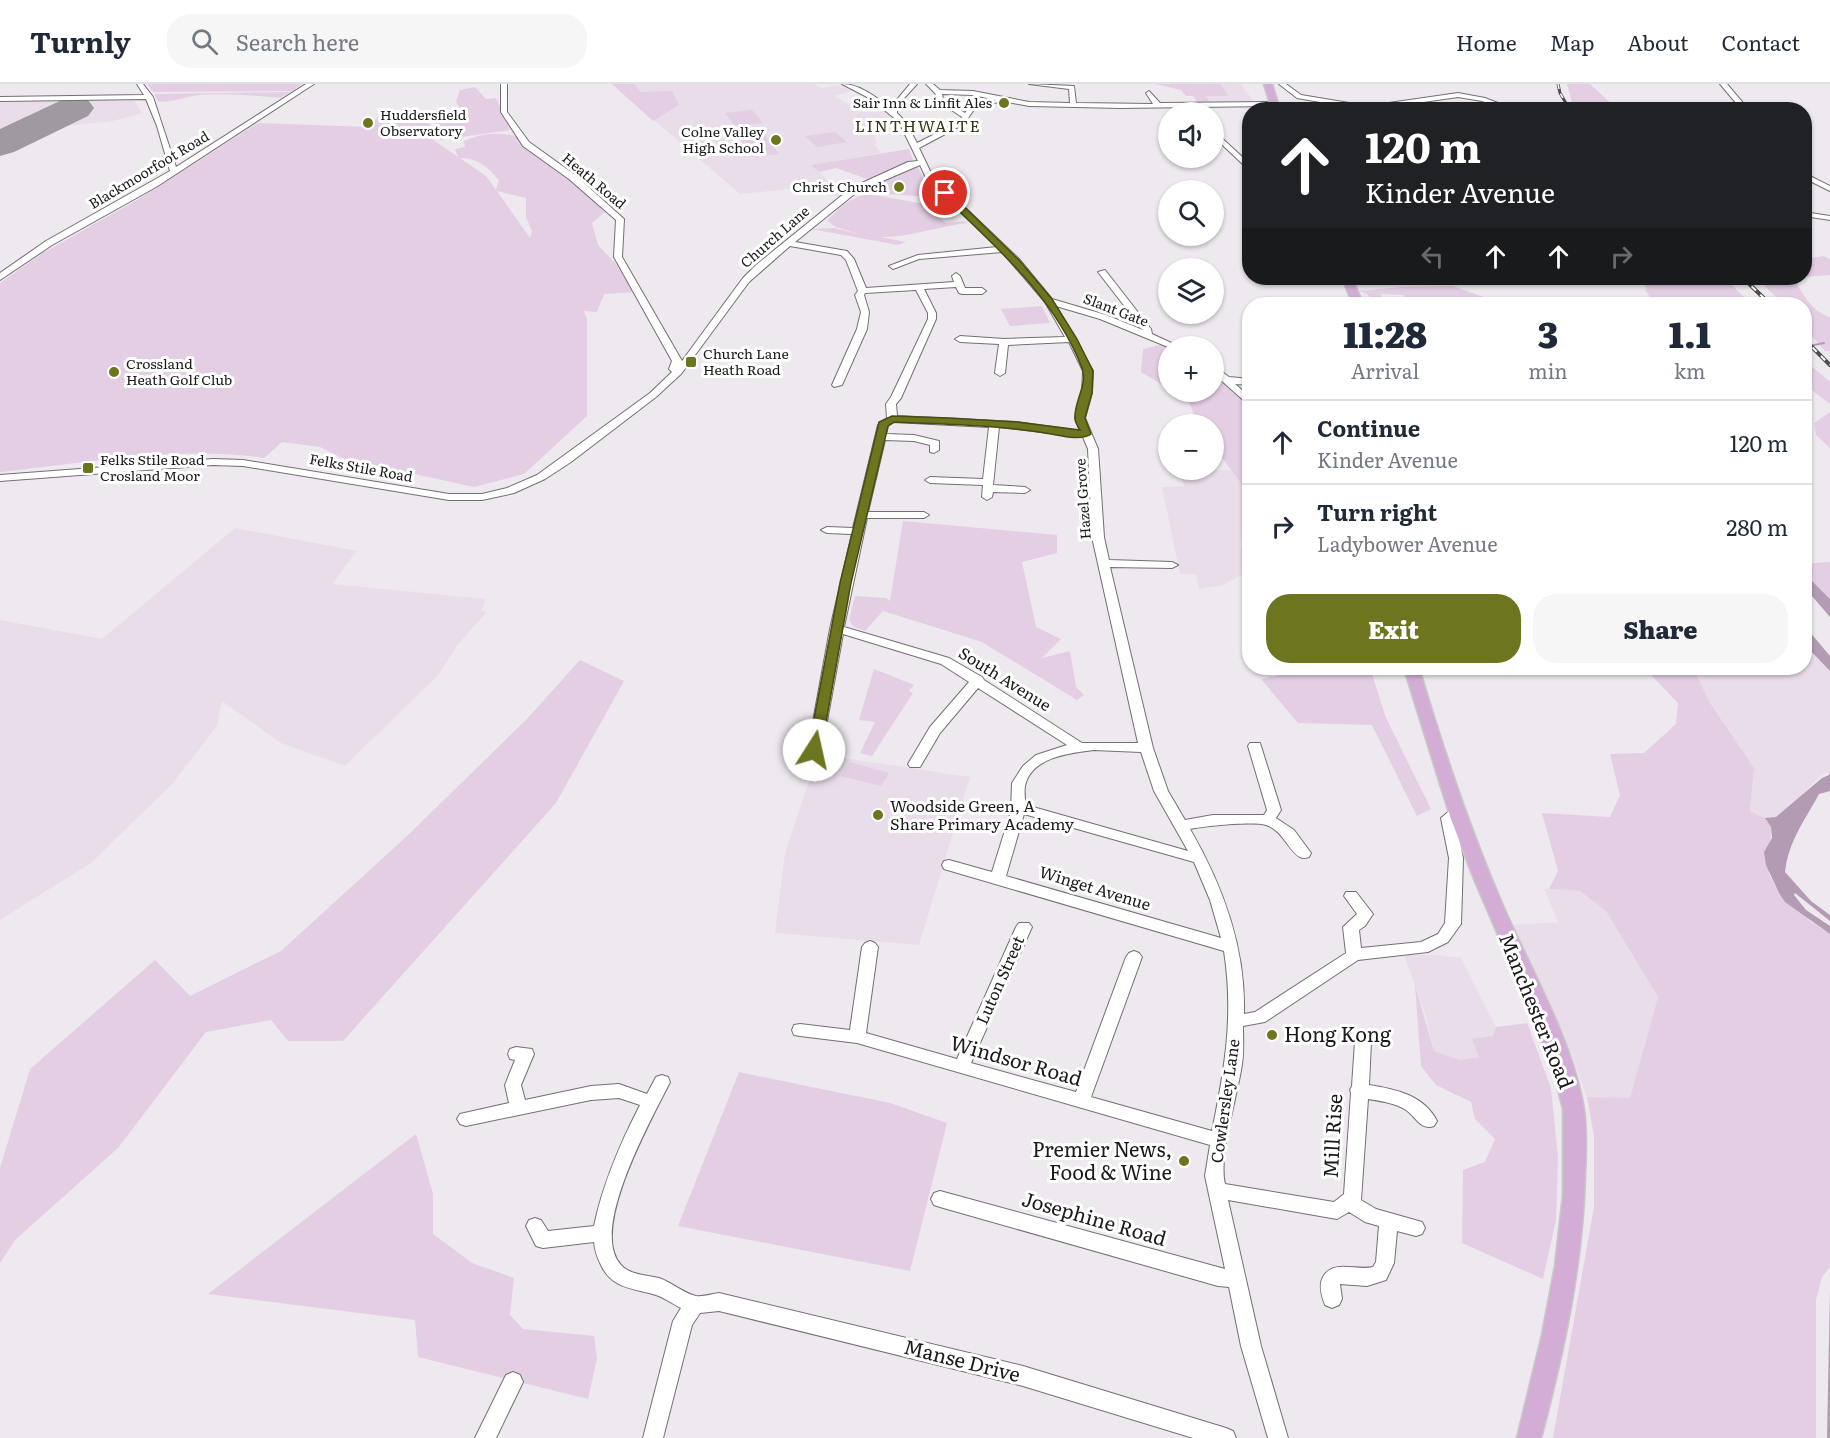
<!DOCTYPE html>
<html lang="en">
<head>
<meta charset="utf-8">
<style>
	:root { --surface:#fff; --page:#f6f6f7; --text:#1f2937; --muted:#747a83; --line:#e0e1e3; --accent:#6d751e }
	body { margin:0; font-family:Literata,serif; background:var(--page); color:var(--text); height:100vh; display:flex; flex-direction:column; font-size:22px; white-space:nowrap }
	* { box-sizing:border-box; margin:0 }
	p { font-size:20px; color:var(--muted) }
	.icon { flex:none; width:33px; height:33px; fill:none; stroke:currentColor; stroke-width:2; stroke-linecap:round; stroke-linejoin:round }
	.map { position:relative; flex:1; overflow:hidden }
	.panel { position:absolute; left:1242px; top:213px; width:570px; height:378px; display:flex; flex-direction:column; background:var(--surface); border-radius:24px; box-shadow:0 2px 4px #0004 }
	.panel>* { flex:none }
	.guide { position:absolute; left:1242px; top:18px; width:570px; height:183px; border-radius:24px; box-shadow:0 2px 4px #0004; background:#202124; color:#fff; overflow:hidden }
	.fabs { position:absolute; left:1158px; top:18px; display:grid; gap:12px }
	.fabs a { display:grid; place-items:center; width:66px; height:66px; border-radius:50%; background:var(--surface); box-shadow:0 2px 4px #0004; font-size:30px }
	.pin { position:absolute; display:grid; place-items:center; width:51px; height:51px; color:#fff; margin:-26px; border:3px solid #fff; border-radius:50%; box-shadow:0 2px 6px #0007 }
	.me { position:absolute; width:66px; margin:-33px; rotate:10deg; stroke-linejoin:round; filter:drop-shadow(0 0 4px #0008) }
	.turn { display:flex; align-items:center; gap:21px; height:126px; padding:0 24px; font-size:27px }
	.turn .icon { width:78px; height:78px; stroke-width:2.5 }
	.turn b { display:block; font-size:42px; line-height:51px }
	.lanes { display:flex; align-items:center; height:57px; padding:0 24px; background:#0003; justify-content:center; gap:30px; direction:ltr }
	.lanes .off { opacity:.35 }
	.eta { display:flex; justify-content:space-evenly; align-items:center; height:102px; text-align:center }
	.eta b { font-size:36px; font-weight:800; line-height:42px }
	.cta { display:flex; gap:12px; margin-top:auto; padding:12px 24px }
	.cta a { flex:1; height:69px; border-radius:24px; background:var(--accent); color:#fff; font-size:24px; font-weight:800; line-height:69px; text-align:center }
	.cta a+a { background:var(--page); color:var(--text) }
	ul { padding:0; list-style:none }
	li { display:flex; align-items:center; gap:18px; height:84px; padding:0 24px; border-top:2px solid var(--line) }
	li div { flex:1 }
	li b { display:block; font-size:22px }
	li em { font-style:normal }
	header { display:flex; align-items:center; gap:36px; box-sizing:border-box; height:84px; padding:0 30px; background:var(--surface); border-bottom:2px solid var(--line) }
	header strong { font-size:28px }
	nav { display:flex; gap:33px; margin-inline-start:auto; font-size:21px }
	.search { width:420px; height:54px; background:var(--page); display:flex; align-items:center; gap:15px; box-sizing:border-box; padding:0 21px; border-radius:24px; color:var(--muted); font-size:22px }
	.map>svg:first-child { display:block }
	.built { fill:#e9dde9 }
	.green { fill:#e3cee3; fill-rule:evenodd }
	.water { fill:#b39bb4 }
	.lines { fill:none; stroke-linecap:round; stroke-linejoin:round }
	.stream { stroke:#b39bb4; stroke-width:2 }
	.runway { fill:#9e9a9f; fill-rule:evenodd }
	.minor-casing { stroke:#746f74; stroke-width:2 }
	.major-casing { stroke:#c8c8c8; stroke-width:3 }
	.minor { fill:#fff; fill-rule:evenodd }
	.major { fill:#d3add5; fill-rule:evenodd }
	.rail-far1-casing { stroke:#4f4c4f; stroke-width:3 }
	.rail-casing { stroke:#4f4c4f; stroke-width:4 }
	.rail-far1 { stroke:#fff; stroke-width:1.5; stroke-dasharray:5; stroke-linecap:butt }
	.rail { stroke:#fff; stroke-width:2; stroke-dasharray:6; stroke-linecap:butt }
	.route { fill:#6d751e; stroke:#474c14; stroke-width:1.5 }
	.poi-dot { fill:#6d751e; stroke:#fff; stroke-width:2 }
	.labels { text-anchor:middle; stroke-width:6; stroke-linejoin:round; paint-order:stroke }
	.far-poi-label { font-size:14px; fill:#1b191b; stroke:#fff; text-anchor:start }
	.far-street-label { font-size:14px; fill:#1b191b; stroke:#fff }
	.far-quarter-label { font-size:16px; letter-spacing:1.5px; fill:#353911; stroke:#fff }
	.street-label { font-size:16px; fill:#1b191b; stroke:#fff }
	.poi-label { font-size:16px; fill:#1b191b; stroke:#fff; text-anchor:start }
	.near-street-label { font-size:20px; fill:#1b191b; stroke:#fff }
	.near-poi-label { font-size:20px; fill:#1b191b; stroke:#fff; text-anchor:start }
</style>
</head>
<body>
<header>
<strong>Turnly</strong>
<div class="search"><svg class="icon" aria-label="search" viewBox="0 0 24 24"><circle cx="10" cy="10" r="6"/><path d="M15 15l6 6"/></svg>Search here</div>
<nav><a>Home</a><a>Map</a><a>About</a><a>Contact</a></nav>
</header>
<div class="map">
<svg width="1830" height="1354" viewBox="0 0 1830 1354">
	<rect width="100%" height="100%" fill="#eee9ef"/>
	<path class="built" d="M612 0H814L822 4 838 1 852 7 834 12 863 28H886L891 33 864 38 871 45 877 59 874 60 881 69 812 81 840 108 848 109 842 113 812 109 801 104 740 110Z
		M1221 0H1241L1254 18 1210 19 1205 12H1227Z
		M134 16 142 29 113 37 59 43 0 70V17Z
		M1179 386H1232L1248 407 1249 458 1240 459 1249 487 1223 501 1199 505 1196 490H1180L1162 403 1184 402Z
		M235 444 357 467 332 500 486 515 481 527 487 528 459 559 438 591 345 682 281 659 222 617 217 642 172 700 91 779 0 836V536L102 555Z
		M1805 561 1830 587V687L1821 691 1801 712 1776 733 1765 734 1750 727 1754 684 1710 619 1693 584H1804Z
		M823 671 970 693 919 861 775 849 785 769 816 676Z
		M1544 805 1580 807 1606 827 1658 913 1630 1014 1587 1013 1571 969 1512 841 1558 838Z
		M1404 871H1439L1461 874 1496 943 1479 973 1460 976 1434 967 1426 932Z"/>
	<path class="green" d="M147 0H302L293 7 153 8Z
		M612 0H635L640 8 672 7 679 21 653 37Z
		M1155 0H1221L1228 12H1206L1210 19H1198L1193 12H1186L1181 6Z
		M1567 0H1590L1617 25H1578L1573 21Z
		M475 3 486 15 496 14 510 46 440 56 431 29 455 27 463 29 456 18 460 6Z
		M291 8 280 14C253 11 226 9 199 11 187 12 169 20 158 17L154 10Z
		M752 26 763 39 735 42 725 29Z
		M428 28 432 55 458 73 455 65 465 63 464 57C482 49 497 48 516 52L519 59 573 97 605 128 592 139 598 161 616 180 636 208 604 210 597 228 584 227 587 236V332L524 390 474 403 342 374 320 363 282 358 264 374C179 361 85 379 0 388V199L43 169 137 116 258 39 369 43 381 30ZM460 74C479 74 487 83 499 96L496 106 486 92ZM497 107 526 114V133L532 147 530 154Z
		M835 48 847 58 817 63 805 52Z
		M764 51 779 70 754 73 739 54Z
		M909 65 913 76 870 96 836 84 819 88 811 81Z
		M917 82 924 95 944 114 858 108Z
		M868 110 925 120 946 139 965 137 968 139C938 142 910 154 880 153L906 158 898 161 811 145 835 144 861 151 836 143 827 137C839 124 850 113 868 110Z
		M1823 172 1830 175V191L1805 193V175Z
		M1639 194H1725L1751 220H1655L1645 206 1647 204Z
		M1757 194H1798H1794C1801 208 1814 230 1830 233V267H1825L1805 244 1804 220H1783Z
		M1453 202 1503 220H1406L1404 211 1381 210 1383 218H1374L1367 210 1359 207 1402 203Z
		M1042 222 1050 239 1010 242 1001 225Z
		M1164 260 1168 263V304L1141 288 1143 265Z
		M1804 276 1830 298V320L1805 301Z
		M1214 288 1249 323V410L1214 363V340H1199L1187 315 1174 308H1214Z
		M1830 328V364L1816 351 1814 339Z
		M903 437 1057 451V469L1022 478 1036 543 1061 555 1042 574 1070 567 1076 603 1084 611 1077 616 982 558 883 527 865 547 853 542 849 536 855 512 886 514 890 517Z
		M1830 478V515L1805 490V480Z
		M580 576 624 597 556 719 343 957H288L271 936 206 948 118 1064 15 1156 0 1179V1084L30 985 155 876 190 912 281 867 407 752 527 635Z
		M1316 584H1370L1386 634 1431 725 1417 732 1372 641 1298 639 1261 595Z
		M1630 584H1693L1710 619 1754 684 1750 727 1765 734 1771 743 1769 790 1779 809 1810 837 1830 850V1183L1822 1193 1816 1216V1354H1553L1594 1123V1052L1587 1013 1630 1014 1658 913 1606 827 1580 807 1549 805 1558 787 1542 729 1610 733 1620 711 1610 670 1644 669 1676 640 1678 619 1651 591Z
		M874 585 914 601 909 607 913 609 872 672 860 669 875 638 859 636Z
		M850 678 889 689 881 702 841 692Z
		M1415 901 1434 967 1460 976 1479 973 1472 955 1492 952 1496 943 1527 939 1551 1004 1558 1073 1556 1136 1543 1195 1462 1159 1463 1086 1485 1078 1495 1055 1475 1035 1471 1018 1436 1001 1421 982Z
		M739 988 890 1019 947 1039 910 1187 678 1142Z
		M416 1050 433 1110V1150L472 1179 514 1194 510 1231 523 1245 594 1252 597 1274 588 1315 418 1273 415 1236 208 1210Z"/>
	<path class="water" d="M1805 490 1830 515V533L1805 504Z
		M1804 541 1830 572V587L1805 561Z
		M1830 687V707L1819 710C1804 738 1789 756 1785 788L1811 817 1830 831V837L1795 809 1794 811 1806 826 1830 842V850L1785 818 1779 809 1766 781 1764 768 1772 754 1771 743 1765 734 1776 733 1822 694 1829 691Z
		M1830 1206V1354H1827Z"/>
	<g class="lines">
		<path class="stream" d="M1804 263 1824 259"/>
		<path class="runway" d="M75 13 88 16 94 24 88 32 14 68 0 72V45L62 16Z"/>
		<defs>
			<path id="minor" d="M137 0H143L153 13 176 83 306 0H314L156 103 52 161 0 196V189L46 157 170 87 157 42 146 15 0 17V13L144 11Z
				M501 0H507V28L529 58 575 91 624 135 622 173 682 277 743 194 756 181 851 104 908 78 918 77 899 38 871 15 842 0C860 0 877 14 890 24L910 0H917L897 22V29L905 37 917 59 959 38 962 33 938 17 935 9 926 0H933L940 6 973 7 1029 18 1070 19 1069 5 1029 0 1074 2 1076 19 1153 20 1146 9 1149 7 1160 19 1274 18 1277 20 1274 22 1121 24 1029 22 1002 17 975 24 964 40 919 64 933 93 1019 175 1052 215 1106 231 1143 246 1098 188 1105 186 1151 245 1152 250 1178 262 1168 263 1100 235 1056 222 1093 287 1092 309 1085 334 1098 365 1104 453 1109 476 1172 478 1178 481 1172 484 1110 483 1153 664 1168 707 1185 736 1213 731H1264L1267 726 1248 662 1250 659H1260L1281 726 1276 734 1294 746 1311 769 1309 773C1305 774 1304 775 1300 773 1288 767 1284 747 1266 741 1252 737 1206 742 1190 745 1223 802 1246 864 1244 930L1255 928 1346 869 1343 843 1357 830 1344 812 1346 808H1356L1373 830 1365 842 1359 846 1361 864 1421 858 1438 850 1445 839 1449 774 1441 734 1453 724H1463L1465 727 1455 736 1463 774 1461 840 1458 844 1448 858 1428 868 1358 876 1265 938 1243 942C1243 955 1244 968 1242 980 1238 1010 1218 1072 1225 1100L1334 1118 1344 1110 1351 1009 1350 1006 1352 1002 1355 958 1357 953 1363 951 1369 953 1371 958 1369 1001C1395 1005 1424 1011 1437 1037L1434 1042C1421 1047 1416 1033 1406 1026 1395 1019 1381 1017 1368 1015L1361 1116 1376 1125 1422 1138 1425 1144 1422 1150 1416 1152 1397 1147 1394 1179 1386 1196 1367 1202 1340 1200 1342 1215 1339 1221 1332 1224 1325 1221C1322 1213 1318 1201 1323 1193 1333 1175 1356 1187 1373 1183L1376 1178 1379 1142 1365 1138 1349 1128 1337 1135 1228 1116 1261 1262 1288 1354H1268L1241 1262 1229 1203 1218 1202 940 1123 934 1121 931 1115 934 1109 940 1107 1225 1185 1205 1092 1210 1061 857 959 800 952 794 951 792 946 794 941 800 940 850 946 862 863 865 859 870 857 875 859 878 863 866 949 957 975 1016 843 1019 839H1029L1032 843 971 979 1076 1008 1126 873 1129 869 1134 867 1139 869 1142 873 1091 1013 1212 1047C1225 984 1234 931 1224 867L944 785 942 781 944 777 949 776 992 788 1011 727 1012 699 1023 682 1036 671 1067 661 978 604 940 649 920 683H910L908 680 930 643 969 598 941 580 843 550 821 670 814 674 807 670 830 545 852 450 827 449 821 446 827 443 853 444 878 341 887 334 886 320 891 313 928 235V229L916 206 865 209 864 211 869 228 867 245 842 301 834 303 832 301 857 245 861 228 855 211 858 207 846 176 841 171 790 162 749 198 681 290 656 313 571 378 545 395 514 409 482 416H449L243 382 213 381 0 397V391L213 375 243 376 449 410H482L507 404 537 391 650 309 672 288 669 285 672 277 614 173 616 136 569 95 523 62 501 28ZM942 10 973 11 996 16 971 22 965 29 943 15ZM920 81 927 96 997 163 918 171 889 182 893 185 919 175 1002 168 1045 218 1065 253 1004 255 960 252 955 255 960 258 999 260 995 289 1000 292 1005 289 1008 261 1069 258 1083 287 1082 309 1075 334 1080 347 1017 338 897 332 896 320 901 314 936 235V229L924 205 956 203 959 209 962 210H982L986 207 982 204H965L960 192 956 189 952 192 954 198 866 204 854 175 847 167 795 158 857 108ZM894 338 989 343 983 395 930 393 925 396 930 399 983 401 982 413 987 416 992 413 993 408 1025 409 1030 406 1025 403 993 401 999 343 1083 353 1088 365 1092 453 1138 659H1082L984 596 982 593 949 574 844 543 867 434H924L929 431 924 428H868L885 356 914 357 930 361V368L934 369 939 366V357L914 351 886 350 888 342ZM1094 666 1141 668 1154 707 1188 767 1026 721C1025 715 1024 708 1025 702 1031 673 1070 669 1094 666ZM1024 730 1194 778 1210 816 1221 854 1006 792Z
				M1279 0H1286L1301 11 1355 20 1375 21 1458 9 1485 14 1516 26H1505L1482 17 1458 13 1375 25 1355 24 1297 14Z
				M1720 0H1727L1749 26H1742Z
				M1214 47 1250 80V87L1214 53Z
				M1804 89 1830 102V107L1804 94Z
				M1804 128 1830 132V136L1804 132Z
				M1214 282 1229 293 1250 295V301L1235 300 1250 313V322L1214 290Z
				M516 963 532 965 534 970 521 1001 525 1016 591 1002 619 1000 647 1010 656 993 662 991 668 993 670 998C653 1033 588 1146 621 1181 630 1191 646 1191 659 1194 671 1198 685 1210 696 1212 703 1213 712 1210 719 1209L1023 1282 1226 1344 1233 1347 1236 1354H1193L1023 1302 719 1227 700 1229 692 1241 663 1354H643L673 1237 681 1224C673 1220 665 1214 656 1211 633 1204 612 1205 601 1181 597 1173 595 1167 594 1158L543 1164 536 1162 526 1142 529 1136 535 1134 541 1136 548 1147 594 1142C603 1099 620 1060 640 1021L619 1014 591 1016 466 1042 460 1040 457 1035 460 1030 509 1019 505 1001 515 976 510 975 508 970 510 965Z
				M513 1288 520 1291 523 1298 496 1354H475L506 1291Z"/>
			<path id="major" d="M1264 0H1272L1280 26H1272Z
				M1342 194H1352L1363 220H1353Z
				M1404 584H1419C1443 665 1470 746 1504 824 1531 886 1574 960 1584 1026 1587 1047 1586 1069 1585 1090 1583 1180 1564 1267 1541 1354H1517L1542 1251 1555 1182 1563 1112V1025L1555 994 1538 944 1474 795 1451 735Z"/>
		</defs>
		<use href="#minor" class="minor-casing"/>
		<use href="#major" class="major-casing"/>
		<use href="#minor" class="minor"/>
		<use href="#major" class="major"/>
		<defs>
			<path id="rail-far1" d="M1558 0 1560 9 1570 26"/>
			<path id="rail" d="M1743 194 1770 220
				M1804 255 1830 281"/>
		</defs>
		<use href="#rail-far1" class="rail-far1-casing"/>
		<use href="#rail" class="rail-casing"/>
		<use href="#rail-far1" class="rail-far1"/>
		<use href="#rail" class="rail"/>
	</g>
	<path class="route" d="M942 107H948L1019 176 1052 215 1077 255 1093 287 1092 309 1085 334 1091 350C1082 357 1062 352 1051 350 999 341 946 340 894 338L888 342 851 499 821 666 814 671 808 666 840 499 879 338 892 332 949 334 1017 338 1080 346C1078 343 1075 337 1075 334 1074 317 1088 301 1082 284 1055 213 995 162 942 111Z"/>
	<g class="poi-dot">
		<circle cx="1004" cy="19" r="6"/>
		<circle cx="368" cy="39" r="6"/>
		<circle cx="776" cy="56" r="6"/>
		<circle cx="899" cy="103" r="6"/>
		<rect x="685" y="272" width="12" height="12" rx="3"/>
		<circle cx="114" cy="288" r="6"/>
		<rect x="82" y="378" width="12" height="12" rx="3"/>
		<circle cx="878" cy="731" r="6"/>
		<circle cx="1272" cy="951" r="6"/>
		<circle cx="1184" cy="1077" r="6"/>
	</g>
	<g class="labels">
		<g class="far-poi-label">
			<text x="992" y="24" text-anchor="end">Sair Inn &amp; Linfit Ales</text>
			<text x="380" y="36">Huddersfield<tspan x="380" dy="16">Observatory</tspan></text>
			<text x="764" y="53" text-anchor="end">Colne Valley<tspan x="764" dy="16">High School</tspan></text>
			<text x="887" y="108" text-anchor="end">Christ Church</text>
			<text x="703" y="275">Church Lane<tspan x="703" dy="16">Heath Road</tspan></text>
			<text x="126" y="285">Crossland<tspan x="126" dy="16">Heath Golf Club</tspan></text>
			<text x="100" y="381">Felks Stile Road<tspan x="100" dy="16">Crosland Moor</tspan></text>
		</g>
		<g class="far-street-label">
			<text transform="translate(149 86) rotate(-31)" y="5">Blackmoorfoot Road</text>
			<text transform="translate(594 97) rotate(40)" y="5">Heath Road</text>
			<text transform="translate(775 153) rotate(-41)" y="5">Church Lane</text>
			<text transform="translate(1116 226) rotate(21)" y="5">Slant Gate</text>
			<text transform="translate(361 384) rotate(10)" y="5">Felks Stile Road</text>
			<text transform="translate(1083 415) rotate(-94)" y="5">Hazel Grove</text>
		</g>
		<g class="far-quarter-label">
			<text x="918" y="48">LINTHWAITE</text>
		</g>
		<g class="street-label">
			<text transform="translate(1005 595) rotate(32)" y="6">South Avenue</text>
			<text transform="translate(1095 804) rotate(17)" y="6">Winget Avenue</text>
			<text transform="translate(1000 896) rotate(-66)" y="6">Luton Street</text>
			<text transform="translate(1225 1017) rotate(-82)" y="6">Cowlersley Lane</text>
		</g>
		<g class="poi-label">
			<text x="890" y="728">Woodside Green, A<tspan x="890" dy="18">Share Primary Academy</tspan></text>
		</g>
		<g class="near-street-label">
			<text transform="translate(1536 927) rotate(68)" y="7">Manchester Road</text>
			<text transform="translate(1016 977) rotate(16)" y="7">Windsor Road</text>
			<text transform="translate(1333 1052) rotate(-87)" y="7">Mill Rise</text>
			<text transform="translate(1094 1135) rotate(16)" y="7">Josephine Road</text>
			<text transform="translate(962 1277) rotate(14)" y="7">Manse Drive</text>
		</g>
		<g class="near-poi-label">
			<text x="1284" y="958">Hong Kong</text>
			<text x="1172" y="1073" text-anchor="end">Premier News,<tspan x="1172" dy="23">Food &amp; Wine</tspan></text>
		</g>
	</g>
</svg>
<div class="fabs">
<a><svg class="icon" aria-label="sound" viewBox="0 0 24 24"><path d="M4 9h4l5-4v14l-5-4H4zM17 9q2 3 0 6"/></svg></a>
<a><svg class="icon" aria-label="search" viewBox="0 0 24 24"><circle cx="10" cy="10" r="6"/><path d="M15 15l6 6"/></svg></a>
<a><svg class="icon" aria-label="layers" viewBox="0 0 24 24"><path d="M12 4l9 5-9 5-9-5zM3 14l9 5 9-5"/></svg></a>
<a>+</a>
<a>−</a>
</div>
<div class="pin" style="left:945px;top:109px;background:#d93025"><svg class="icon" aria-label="arrive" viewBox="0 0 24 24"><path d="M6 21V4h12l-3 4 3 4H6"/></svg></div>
<svg class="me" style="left:814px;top:666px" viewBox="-20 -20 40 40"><circle r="19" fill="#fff"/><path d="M0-13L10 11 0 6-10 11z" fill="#6d751e"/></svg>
<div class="guide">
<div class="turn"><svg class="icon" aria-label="ahead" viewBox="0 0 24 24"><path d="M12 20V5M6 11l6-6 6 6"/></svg><div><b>120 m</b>Kinder Avenue</div></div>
<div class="lanes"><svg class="icon off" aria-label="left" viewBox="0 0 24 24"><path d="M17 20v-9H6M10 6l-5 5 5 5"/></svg><svg class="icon" aria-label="ahead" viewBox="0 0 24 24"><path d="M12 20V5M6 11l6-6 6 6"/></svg><svg class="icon" aria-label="ahead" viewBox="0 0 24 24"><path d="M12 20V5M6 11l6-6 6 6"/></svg><svg class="icon off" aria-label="right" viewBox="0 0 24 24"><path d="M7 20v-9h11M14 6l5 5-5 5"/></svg></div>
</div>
<section class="panel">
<div class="eta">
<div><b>11:28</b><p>Arrival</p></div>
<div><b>3</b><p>min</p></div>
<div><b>1.1</b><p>km</p></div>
</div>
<ul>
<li><svg class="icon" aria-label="ahead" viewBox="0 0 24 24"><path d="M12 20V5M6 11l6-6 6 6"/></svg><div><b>Continue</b><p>Kinder Avenue</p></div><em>120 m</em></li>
<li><svg class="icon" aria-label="right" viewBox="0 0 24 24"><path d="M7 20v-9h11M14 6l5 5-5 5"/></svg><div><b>Turn right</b><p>Ladybower Avenue</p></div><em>280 m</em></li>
</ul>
<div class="cta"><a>Exit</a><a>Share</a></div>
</section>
</div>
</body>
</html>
